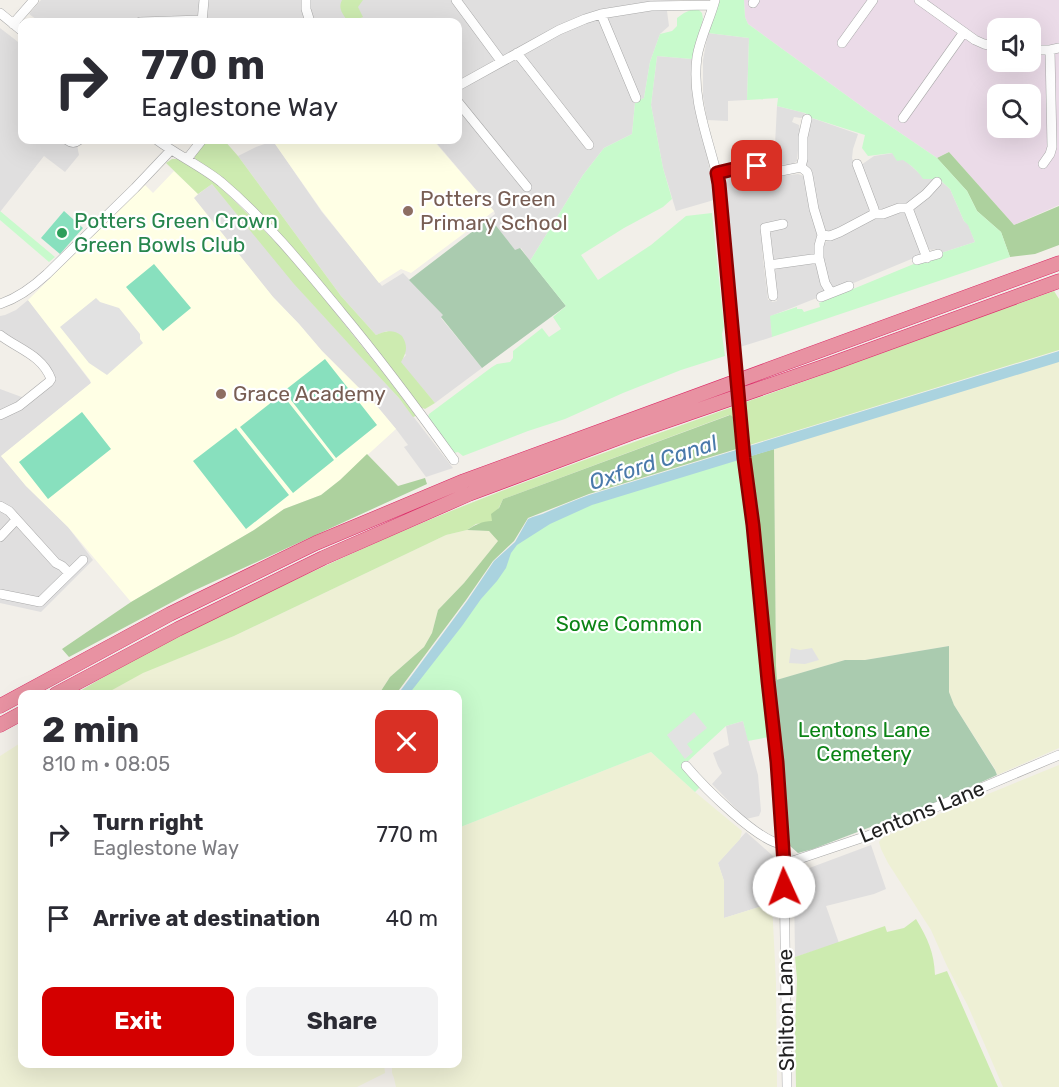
<!DOCTYPE html>
<html lang="en">
<head>
<meta charset="utf-8">
<style>
	:root { --surface:#fff; --page:#f2f2f3; --text:#2b2b33; --muted:#7c7c81; --accent:#d40000 }
	body { margin:0; font-family:Rubik,sans-serif; background:var(--page); color:var(--text); height:100vh; display:flex; flex-direction:column; font-size:22px; white-space:nowrap }
	* { box-sizing:border-box; margin:0 }
	p { font-size:20px; color:var(--muted) }
	.icon { flex:none; width:33px; height:33px; fill:none; stroke:currentColor; stroke-width:2; stroke-linecap:round; stroke-linejoin:round }
	.map { position:relative; flex:1; overflow:hidden }
	.drawer { position:absolute; left:18px; top:690px; width:444px; height:378px; display:flex; flex-direction:column; background:var(--surface); border-radius:12px; box-shadow:0 6px 24px #0002 }
	.drawer>* { flex:none }
	.guide { position:absolute; left:18px; top:18px; width:444px; height:126px; border-radius:12px; box-shadow:0 6px 24px #0002; background:#fff; color:var(--text); overflow:hidden }
	.buttons { position:absolute; left:987px; top:18px; display:grid; gap:12px }
	.buttons a { display:grid; place-items:center; width:54px; height:54px; border-radius:12px; background:var(--surface); box-shadow:0 6px 24px #0002; font-size:30px }
	.pin { position:absolute; display:grid; place-items:center; width:51px; height:51px; color:#fff; margin:-26px; border-radius:12px; box-shadow:0 3px 9px #0006 }
	.me { position:absolute; width:66px; margin:-33px; rotate:358deg; stroke-linejoin:round; filter:drop-shadow(0 0 4px #0008) }
	.turn { display:flex; align-items:center; gap:21px; height:126px; padding:0 24px; font-size:27px }
	.turn .icon { width:78px; height:78px; stroke-width:2.5 }
	.turn b { display:block; font-size:42px; line-height:51px }
	.round { display:grid; place-items:center; flex:none; width:63px; height:63px; border-radius:12px; background:var(--page) }
	.overview { display:flex; align-items:center; justify-content:space-between; height:102px; padding:0 24px }
	h1 { font-size:36px; font-weight:700; line-height:45px }
	.cta { display:flex; gap:12px; margin-top:auto; padding:12px 24px }
	.cta a { flex:1; height:69px; border-radius:12px; background:var(--accent); color:#fff; font-size:24px; font-weight:700; line-height:69px; text-align:center }
	.cta a+a { background:var(--page); color:var(--text) }
	ul { padding:0; list-style:none }
	li { display:flex; align-items:center; gap:18px; height:84px; padding:0 24px }
	li div { flex:1 }
	li b { display:block; font-size:22px }
	li em { font-style:normal }
	.map>svg:first-child { display:block }
	.residential { fill:#e0dfdf }
	.industrial { fill:#ebdbe8; fill-rule:evenodd }
	.education { fill:#ffffe5 }
	.farmland { fill:#eef0d5 }
	.grass { fill:#cdebb0 }
	.forest { fill:#add19e }
	.cemetery { fill:#aacbaf }
	.park { fill:#c8facc }
	.pitch { fill:#88e0be }
	.parking { fill:#e2e2e2 }
	.water { fill:#aad3df }
	.lines { fill:none; stroke-linecap:round; stroke-linejoin:round }
	.minor-casing { stroke:#a9a9a9; stroke-width:10 }
	.highway-casing { stroke:#dc2a67; stroke-width:15 }
	.minor { stroke:#fff; stroke-width:9 }
	.highway { stroke:#e892a2; stroke-width:14 }
	.minor-bridge-casing { stroke:#a9a9a9; stroke-width:10; stroke-linecap:butt }
	.minor-bridge { stroke:#fff; stroke-width:9 }
	.route-casing { stroke:#8a0000; stroke-width:15 }
	.route { stroke:#d40000; stroke-width:10 }
	.education-dot { fill:#8d6e63; stroke:#fff; stroke-width:2 }
	.leisure-dot { fill:#2e9e5b; stroke:#fff; stroke-width:2 }
	.labels { text-anchor:middle; stroke-width:4.5; stroke-linejoin:round; paint-order:stroke }
	.education-label { font-size:21px; fill:#785e54; stroke:#fff; text-anchor:start }
	.leisure-label { font-size:21px; fill:#27864d; stroke:#fff; text-anchor:start }
	.park-label { font-size:21px; fill:#0c8416; stroke:#fff }
	.street-label { font-size:21px; fill:#222; stroke:#fff }
	.water-label { font-size:22px; font-style:italic; fill:#4a7aab; stroke:#fff }
</style>
</head>
<body>
<div class="map">
<svg width="1059" height="1087" viewBox="0 0 1059 1087">
	<rect width="100%" height="100%" fill="#f2efe9"/>
	<path class="residential" d="M41 0H679L670 1 667 11 669 26 660 34 650 62 644 98 635 103 632 134 604 148 583 175 530 261 521 248 515 251 490 218 495 214 494 211 434 140H458V22H40L29 14Z
		M0 28 22 45V140H76L79 155 65 172 44 156 0 212Z
		M708 33 749 38 747 100 728 101V121L707 120 703 96V60Z
		M657 56 692 59 691 81 711 176 714 200 676 211 663 168 651 105Z
		M777 106 805 113 803 117 801 118 794 117 792 122 799 125 800 129 797 161 791 165 769 164 762 160V145H775Z
		M812 118 858 134 853 149 852 158 870 211 827 234 822 229 810 169 806 165 807 138Z
		M273 141 322 212 382 286 403 273 444 315 441 318 482 368 435 403 400 362 406 355 387 331 376 335 341 296 238 156 256 147Z
		M893 153 908 163 920 174 939 179 906 206 879 214 861 165 874 156Z
		M746 172 781 176 798 174 804 176 819 232 816 256 772 262 766 230 785 222 761 225 763 259 768 300H771L772 302 777 301 771 269 815 261 827 294 771 316 772 337 740 347 725 197 726 178Z
		M941 181 950 189 964 221 968 224 975 242 938 254 936 249 931 250 929 249 913 209Z
		M212 184 307 298 399 398 453 468 426 477 404 447 408 445 396 429 376 405 322 351 299 324 273 297 193 198Z
		M900 210 907 211 921 255 832 292 828 285 824 259V243L876 216Z
		M28 300 90 381 91 383 1 456 26 486 68 527 93 560 41 612 0 603V389L27 399 50 375 0 335V316L5 315 16 310Z
		M743 721 758 775 761 811 759 816 746 819 712 784 722 773 718 766 713 753 729 745 726 726Z
		M746 832 772 855 775 859 772 903 724 918V881L718 863Z
		M871 845 886 889 874 894 826 906 839 943 795 957 794 884 799 876 804 870Z"/>
	<path class="industrial" d="M744 0H1059V205L1014 225 949 152 937 158 868 111 748 24 745 17ZM998 28H1030V62H998ZM998 94H1030V128H998Z"/>
	<path class="education" d="M275 140H433L494 211 411 273 401 269 379 283 322 211 273 141Z
		M174 171 198 194 194 198 273 297 299 324 322 351 376 405 396 429 340 480 321 495 284 509 254 530 131 602 68 527 26 486 1 456 91 383 90 380 28 300 145 185 153 193Z"/>
	<path class="farmland" d="M1059 356V748L997 775 995 769 954 705 949 692V646L865 660H845L777 680 776 666 774 444Z
		M467 530 489 531 499 540 464 583 438 610 432 633 424 647 390 677 379 694H105L142 673 234 636 446 535Z
		M22 742V1064H384L385 1073 357 1087H0V756Z
		M651 752 695 792 742 831 740 839 718 863 724 881V918L772 903 776 982 777 1087H396L394 1078 392 1073V1064H458V828Z
		M1059 765V1087H1003L968 1006 947 966 931 930 888 863 881 849 879 842 882 838 893 833Z"/>
	<path class="grass" d="M342 0H363L358 7 363 17 355 20H347C342 13 338 8 342 0Z
		M208 140H224L238 156 341 296 376 335C386 331 393 329 402 336 408 346 407 352 401 362L435 403 425 409 418 406 314 274 195 159V155Z
		M172 159H179L214 181 255 221 294 261 385 375 416 416 413 417 399 398 358 354 294 284 212 184 198 194 166 163Z
		M1054 291 1059 299V350L743 447 729 415 503 499 492 522 476 524 467 530 446 535 234 636 143 673 105 694H75C134 658 197 627 259 597 315 570 371 544 429 520 530 478 635 442 738 405 844 368 948 328 1054 291Z
		M916 919C928 939 934 952 935 975L947 971 998 1087H796L795 1028 797 979 795 957 885 926 887 932 904 928Z"/>
	<path class="forest" d="M949 152 1014 225 1059 206V245L1035 254 1010 257 1001 232 977 211 967 191 937 158Z
		M730 415 741 422 743 447 589 494 528 518 514 541 493 561 466 600 396 694H379L390 677 424 647 432 633 438 610 464 583 498 541 489 531 467 530C475 525 482 521 492 521L491 514 499 508 503 499Z
		M774 449 776 666 777 680 768 681 744 458Z
		M367 454 398 486 425 478 427 484 191 592 69 657 62 649 131 602 254 530 284 509 321 495 340 480Z"/>
	<path class="cemetery" d="M490 218 515 250 520 248 566 306 482 368 441 317 443 315 409 280Z
		M949 646V692L954 705 995 770 997 775 944 799 813 849 798 853 790 846 773 681 845 660H865Z"/>
	<path class="park" d="M718 0H744L745 17 748 24 868 111 937 158 967 191 977 211 1001 232 1010 257 772 337 770 316 797 307V309H802L804 312 820 307 819 303 938 254 975 242 968 225 964 221 950 189 939 179H923C918 171 911 165 903 160L897 161 892 153 868 156 862 148 865 135 812 118 805 113 777 106 778 98 747 100 749 38 708 33Z
		M693 9 699 10 702 13 703 19 692 59 657 56 651 105 663 168 672 199 663 207 624 228 581 255 598 280 651 245 686 216 712 213 724 326 722 334 725 356 681 370 623 393 565 419 528 431 463 456 458 452 454 453 428 417 429 414 492 367 497 364 510 362 513 358V351L542 328 549 337 561 329 553 317 566 306 530 261 583 175 604 148 632 134 635 103 644 98 650 62 660 34 672 31 677 26V18L684 13Z
		M0 211 55 257 49 262 0 220Z
		M743 454 774 736 748 741 743 721 726 726 687 762 706 781 695 792 651 752 458 828V694H403L507 553 550 516Z"/>
	<path class="pitch" d="M64 211 83 228 60 254 41 238Z
		M154 264 191 308 163 331 126 287Z
		M325 359 377 425 336 458 284 391Z
		M282 394 334 460 293 493 240 427Z
		M82 412 111 449 48 499 19 462Z
		M236 428 289 495 246 529 193 461Z"/>
	<path class="parking" d="M96 298 100 302 119 308 140 334V339L143 343 107 375 89 363 60 327Z
		M791 648 800 650 812 648 819 660 805 664 789 663Z
		M694 712 707 728 687 744 693 752 685 759 667 735Z"/>
	<path class="water" d="M1059 351V362L592 505 550 524 517 545 511 553 506 568 497 581 481 599 462 626 409 694H398L467 601 494 561 515 542 528 519C534 516 541 515 547 512 561 506 575 500 589 495Z"/>
	<g class="lines">
		<defs>
			<path id="minor" d="M306 0V9L310 22
				M456 0 501 61
				M715 0C710 19 700 38 697 57 691 101 710 142 719 184L734 351
				M919 0 975 40 984 44 998 47
				M753 3 755 0
				M0 13 22 31
				M601 14 636 98
				M140 22 202 20
				M202 22 204 0
				M13 24 34 0
				M842 43 873 0
				M1030 50H1050L1059 48
				M517 53 589 145
				M458 86 559 30 585 19 601 14 651 6 713 5
				M458 102 527 187
				M903 118 964 32
				M807 119 803 137V159L801 167 807 172 808 175 814 209 822 235 819 246V258L825 283 831 293
				M67 140C71 143 74 144 79 140
				M157 140C177 155 201 166 221 182 266 220 304 267 341 312 381 360 418 410 454 460
				M187 159 202 140
				M857 164 874 209V214
				M1043 164 1050 154 1052 147 1050 50
				M717 173 750 166 781 171 801 167
				M908 208 927 258
				M822 235 830 236 840 232 874 214H883L899 208H908L926 194 937 182
				M917 260 938 254
				M769 265 819 258
				M773 296 765 228 783 224
				M821 297 849 286
				M0 304C18 298 33 287 47 274L135 188 171 150
				M0 335C18 349 42 355 51 379L49 382 19 406 0 415
				M741 422 753 525 768 681 777 762 784 864 787 1087
				M0 506 9 511 56 563 62 566 69 573
				M0 537 16 520
				M0 594 40 602 83 560
				M686 766C703 786 758 842 782 844
				M784 864 870 835 1059 755"/>
			<path id="highway" d="M56 694 178 629 323 558 469 494 629 434 828 365 1059 281
				M0 706 170 614 316 543 464 481 1059 263
				M0 725 22 713"/>
		</defs>
		<use href="#minor" class="minor-casing"/>
		<use href="#highway" class="highway-casing"/>
		<use href="#minor" class="minor"/>
		<use href="#highway" class="highway"/>
		<defs>
			<path id="minor-bridge" d="M734 351 741 422"/>
		</defs>
		<use href="#minor-bridge" class="minor-bridge-casing"/>
		<use href="#minor-bridge" class="minor-bridge"/>
	</g>
	<g class="lines">
		<defs>
			<path id="route" d="M757 166 742 167 717 173 719 184 744 458 753 525 768 681 777 762 784 864V887"/>
		</defs>
		<use href="#route" class="route-casing"/>
		<use href="#route" class="route"/>
	</g>
	<g class="education-dot">
		<circle cx="408" cy="211" r="6"/>
		<circle cx="221" cy="394" r="6"/>
	</g>
	<circle class="leisure-dot" cx="62" cy="233" r="6"/>
	<g class="labels">
		<g class="education-label">
			<text x="420" y="206">Potters Green<tspan x="420" dy="24">Primary School</tspan></text>
			<text x="233" y="401">Grace Academy</text>
		</g>
		<g class="leisure-label">
			<text x="74" y="228">Potters Green Crown<tspan x="74" dy="24">Green Bowls Club</tspan></text>
		</g>
		<g class="park-label">
			<text x="629" y="631">Sowe Common</text>
			<text x="864" y="737">Lentons Lane<tspan x="864" dy="24">Cemetery</tspan></text>
		</g>
		<g class="street-label">
			<text transform="translate(922 812) rotate(-22)" y="7">Lentons Lane</text>
			<text transform="translate(786 1010) rotate(-91)" y="7">Shilton Lane</text>
		</g>
		<g class="water-label">
			<text transform="translate(653 462) rotate(-18)" y="8">Oxford Canal</text>
		</g>
	</g>
</svg>
<div class="buttons">
<a><svg class="icon" aria-label="sound" viewBox="0 0 24 24"><path d="M4 9h4l5-4v14l-5-4H4zM17 9q2 3 0 6"/></svg></a>
<a><svg class="icon" aria-label="search" viewBox="0 0 24 24"><circle cx="10" cy="10" r="6"/><path d="M15 15l6 6"/></svg></a>
</div>
<div class="pin" style="left:757px;top:166px;background:#d93025"><svg class="icon" aria-label="arrive" viewBox="0 0 24 24"><path d="M6 21V4h12l-3 4 3 4H6"/></svg></div>
<svg class="me" style="left:784px;top:887px" viewBox="-20 -20 40 40"><circle r="19" fill="#fff"/><path d="M0-13L10 11 0 6-10 11z" fill="#d40000"/></svg>
<div class="guide">
<div class="turn"><svg class="icon" aria-label="right" viewBox="0 0 24 24"><path d="M7 20v-9h11M14 6l5 5-5 5"/></svg><div><b>770 m</b>Eaglestone Way</div></div>
</div>
<section class="drawer">
<div class="overview"><div><h1>2 min</h1><p>810 m · 08:05</p></div><a class="round" style="background:#d93025;color:#fff"><svg class="icon" aria-label="close" viewBox="0 0 24 24"><path d="M6 6l12 12M18 6L6 18"/></svg></a></div>
<ul>
<li><svg class="icon" aria-label="right" viewBox="0 0 24 24"><path d="M7 20v-9h11M14 6l5 5-5 5"/></svg><div><b>Turn right</b><p>Eaglestone Way</p></div><em>770 m</em></li>
<li><svg class="icon" aria-label="arrive" viewBox="0 0 24 24"><path d="M6 21V4h12l-3 4 3 4H6"/></svg><div><b>Arrive at destination</b></div><em>40 m</em></li>
</ul>
<div class="cta"><a>Exit</a><a>Share</a></div>
</section>
</div>
</body>
</html>
